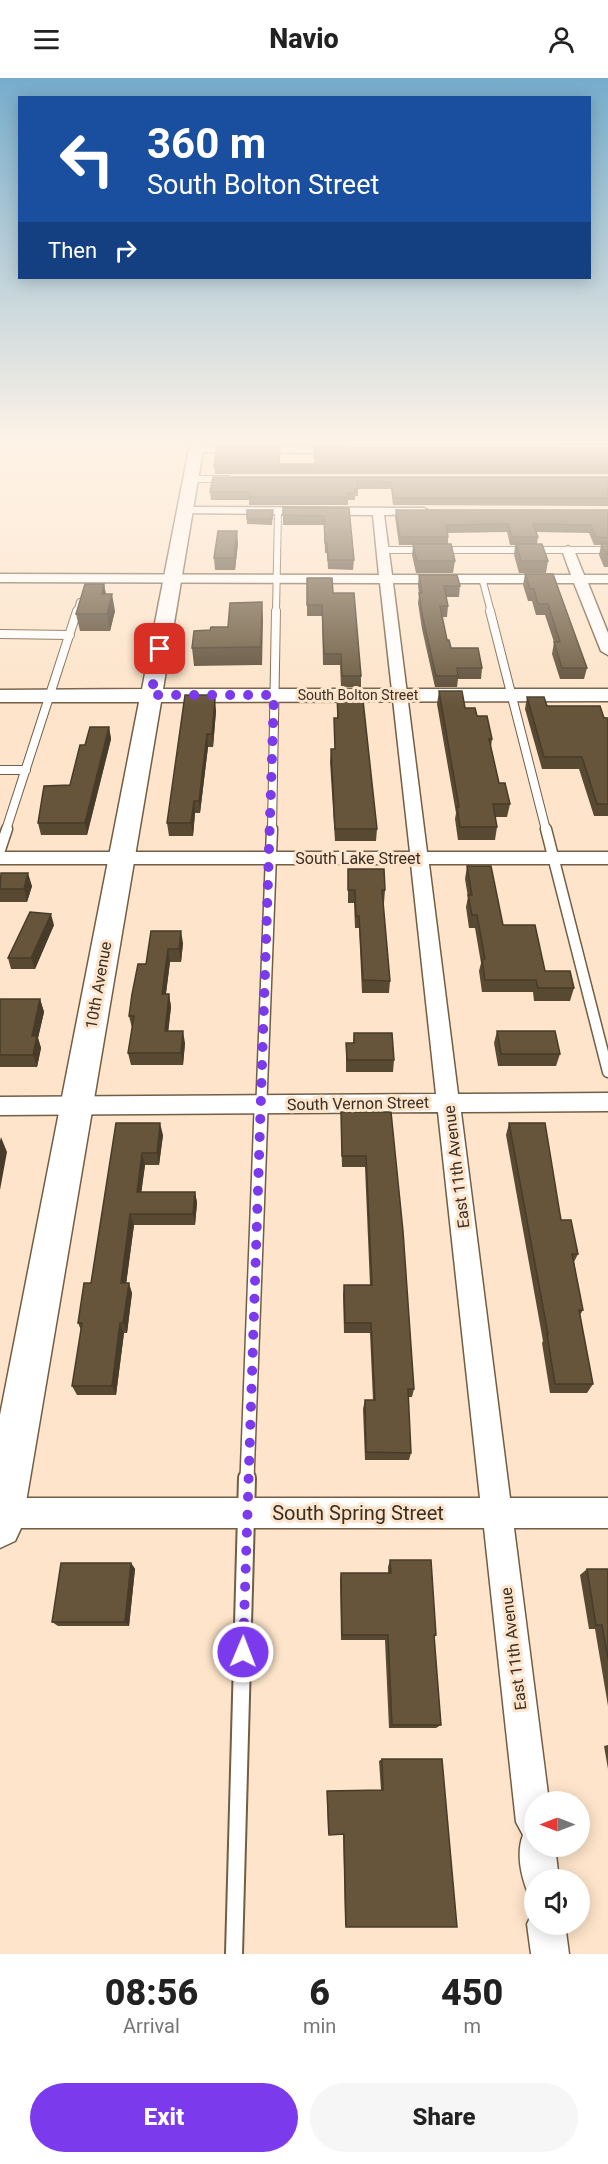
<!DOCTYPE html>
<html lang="en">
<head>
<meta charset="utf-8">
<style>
	:root { --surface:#fff; --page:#f6f6f6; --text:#222; --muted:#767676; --accent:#7c3aed }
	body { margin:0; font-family:Roboto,sans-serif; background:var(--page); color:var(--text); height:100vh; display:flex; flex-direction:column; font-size:22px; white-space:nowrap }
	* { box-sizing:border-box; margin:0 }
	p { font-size:20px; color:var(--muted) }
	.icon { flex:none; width:33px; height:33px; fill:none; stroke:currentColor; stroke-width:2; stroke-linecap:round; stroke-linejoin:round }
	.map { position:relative; height:1876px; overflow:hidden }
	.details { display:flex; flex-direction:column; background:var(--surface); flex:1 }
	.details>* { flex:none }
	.top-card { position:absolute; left:18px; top:18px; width:573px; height:183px; border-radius:0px; box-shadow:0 3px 15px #0003; background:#1a4fa0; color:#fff; overflow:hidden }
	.needle { width:39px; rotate:270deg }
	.controls { position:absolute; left:524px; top:1713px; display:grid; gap:12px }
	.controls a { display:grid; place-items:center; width:66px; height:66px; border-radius:50%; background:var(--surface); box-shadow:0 3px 15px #0003; font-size:30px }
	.pin { position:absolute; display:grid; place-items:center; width:51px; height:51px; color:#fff; margin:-26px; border-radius:12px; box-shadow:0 3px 9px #0006 }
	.me { position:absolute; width:66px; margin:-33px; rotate:1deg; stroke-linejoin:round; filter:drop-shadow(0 0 4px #0008) }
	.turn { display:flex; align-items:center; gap:21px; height:126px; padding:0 30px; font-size:27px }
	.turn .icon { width:78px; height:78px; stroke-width:2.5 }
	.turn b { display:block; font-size:42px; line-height:51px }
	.then { display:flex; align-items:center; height:57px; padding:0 30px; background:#0003; gap:12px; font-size:22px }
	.eta { display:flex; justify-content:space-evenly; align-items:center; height:102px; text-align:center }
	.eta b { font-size:36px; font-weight:800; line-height:42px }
	.action { display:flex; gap:12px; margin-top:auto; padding:12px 30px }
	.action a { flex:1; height:69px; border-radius:36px; background:var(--accent); color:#fff; font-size:24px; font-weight:800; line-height:69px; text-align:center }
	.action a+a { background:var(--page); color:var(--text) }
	header { display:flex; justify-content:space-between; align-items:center; height:78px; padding:0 30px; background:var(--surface); font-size:27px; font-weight:800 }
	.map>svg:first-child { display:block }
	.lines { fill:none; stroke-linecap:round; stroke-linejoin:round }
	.service-far4-casing { stroke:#725d45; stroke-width:8 }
	.service-far3-casing { stroke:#725d45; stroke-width:10 }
	.service-far2-casing { stroke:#725d45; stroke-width:13 }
	.service-far1-casing { stroke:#725d45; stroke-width:16 }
	.service-casing { stroke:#725d45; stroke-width:20 }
	.minor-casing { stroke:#725d45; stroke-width:3 }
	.secondary-casing { stroke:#725d45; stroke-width:3 }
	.service-far4 { stroke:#fff; stroke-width:6 }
	.service-far3 { stroke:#fff; stroke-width:8 }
	.service-far2 { stroke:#fff; stroke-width:10 }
	.service-far1 { stroke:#fff; stroke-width:13 }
	.service { stroke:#fff; stroke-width:16 }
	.minor { fill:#fff; fill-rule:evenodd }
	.secondary { fill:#fff; fill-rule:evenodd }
	.wall { fill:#584933 }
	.shaded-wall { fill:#473c29 }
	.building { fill:#66553b; stroke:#473c29; stroke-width:1.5 }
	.route { stroke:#7c3aed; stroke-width:10; stroke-dasharray:0 18 }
	.labels { text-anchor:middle; stroke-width:6; stroke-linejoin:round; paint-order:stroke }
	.far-street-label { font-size:14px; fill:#382e24; stroke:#fde4ca }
	.street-label { font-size:16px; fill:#382e24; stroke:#fde4ca }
	.near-street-label { font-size:20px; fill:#382e24; stroke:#fde4ca }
</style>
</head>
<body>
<header><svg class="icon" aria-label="menu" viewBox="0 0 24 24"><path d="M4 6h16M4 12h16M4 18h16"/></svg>Navio<svg class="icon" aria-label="person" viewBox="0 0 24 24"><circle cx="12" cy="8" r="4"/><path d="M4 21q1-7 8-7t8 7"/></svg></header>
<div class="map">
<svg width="608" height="1876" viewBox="0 0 608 1876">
	<rect width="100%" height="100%" fill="#fde4ca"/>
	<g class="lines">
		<defs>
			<path id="service-far4" d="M191 401H227
				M382 472H425
				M440 472H608
				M482 500 491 534
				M77 534 80 524
				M276 534 278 433"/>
			<path id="service-far3" d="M490 533 546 752
				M0 556 70 557
				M0 692H26
				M6 752 77 533
				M272 752 276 533"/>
			<path id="service-far2" d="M546 751 608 994
				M0 772 7 751
				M261 1035 272 751"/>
			<path id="service-far1" d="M247 1401 261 1033"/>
			<path id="service" d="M234 1876 247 1400"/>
			<path id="minor" d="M196 369H343L348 372 343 375 192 374 191 372Z
				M185 429 424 430 428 432V436L384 437 392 497H571L562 472 568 468 574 472 584 497H608V505H588L608 555V577L601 573 574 505H393L427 774H608V786H429L458 1016 608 1015V1033L461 1034 510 1420H608V1450H514L549 1724H534V1768H555L559 1802H534V1818L528 1815C521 1798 516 1775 523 1757L516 1744 484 1450H0V1420H480L438 1034 0 1037V1019L436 1016 411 786H0V774H410L380 505 0 504V496L379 497 373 437 181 435 179 433Z
				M534 1832V1846H565L569 1876H531L527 1846Z"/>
			<path id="secondary" d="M190 366H204L163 611H608V623L161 624 22 1448 15 1463 0 1470V1337L139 624H0V612L142 611Z"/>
		</defs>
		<use href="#service-far4" class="service-far4-casing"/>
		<use href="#service-far3" class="service-far3-casing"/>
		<use href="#service-far2" class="service-far2-casing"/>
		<use href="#service-far1" class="service-far1-casing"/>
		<use href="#service" class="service-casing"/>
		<use href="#minor" class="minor-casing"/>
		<use href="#secondary" class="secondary-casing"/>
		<use href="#service-far4" class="service-far4"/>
		<use href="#service-far3" class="service-far3"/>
		<use href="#service-far2" class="service-far2"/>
		<use href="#service-far1" class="service-far1"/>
		<use href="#service" class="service"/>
		<use href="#minor" class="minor"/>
		<use href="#secondary" class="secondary"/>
	</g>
	<path class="wall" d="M219 366H280V367H219Z
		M314 366H608V367H314Z
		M608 370V396H215L214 388 279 386H315Z
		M213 399H608V428L393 427 391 411H358V418H355V422H348V427H249V422H211L210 414Z
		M283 429 349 430 354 482 353 492 328 491 327 475H325L324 447H283Z
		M273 432 272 447 247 446V441Z
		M396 432H608V489H604L599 477 601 467H594L589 455 536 454 538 459 537 466 548 483 546 495H519L514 477 515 467H510L507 454 447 455 448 459V466L455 483 453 495H416L412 477 413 467H399L395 439Z
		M238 465 235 492H215L214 480Z
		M525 496H553L587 590 584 601H560L552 576 554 564 545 537H536L532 523H528L523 507Z
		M419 497 460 508 459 519H446L448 528 447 539H442L447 562 451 570 482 590 481 601H458L457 609H435L422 551 418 525 419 517 418 507Z
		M307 500 333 515 361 598V609H341L340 587H323L322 538H307Z
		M104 506 106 516 115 533 110 553H80L76 536Z
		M262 524V587L194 588 192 570 228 549Z
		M439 613 477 638 492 661 491 669 499 705 510 726 507 739H495L497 749 495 762H458L455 741 456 735 437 626Z
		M337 618 377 751 376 763H335L330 684 331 671H335L334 640H337Z
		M527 619 547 628 608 640V739V738H594L579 691H542L525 631Z
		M213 621 216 633 213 669H208L200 735H195L193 758H169L167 745Z
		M109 649 111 661 87 757H41L38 745 70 707 85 667Z
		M467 788 503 847 545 893 574 910 570 923H534L533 914H482L479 893 481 885 475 850H469L466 829 468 819 465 801Z
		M348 791 385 812 384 825H383L390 903 389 915H362L359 850H355L354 825H348Z
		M0 798 32 808 27 824H0Z
		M54 847 35 891H11L8 880Z
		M151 853 183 865 181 884H170L166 916H169L171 929 168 953 185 965 183 987H131L128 975 132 950 129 938 146 886Z
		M0 921H40L44 934 38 960 41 970 37 989H0Z
		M497 953 560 976 556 988H498L494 965Z
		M354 955 394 982 393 994H346V965H353Z
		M341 1034H391L414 1311 412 1319H408L411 1375 409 1382H365L363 1331 365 1322H373L370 1255H344L343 1217 344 1207H370L365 1089H342L341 1046Z
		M116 1045 163 1057 159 1087H145L141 1114H195L197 1125 195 1147H134L126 1205 132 1215 127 1255H124L116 1317H77L72 1308 81 1252 78 1245 91 1205Z
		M509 1045 578 1176 574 1184 583 1232 580 1237 593 1306 587 1315H550L542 1265 543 1263 506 1057Z
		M390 1482 436 1557 434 1560 441 1647 436 1650H389L385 1562H341L340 1502 341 1495H388V1489Z
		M131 1485 135 1491 129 1548H58L52 1544Z
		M587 1491H608V1628L595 1551H589L580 1497Z
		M608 1667V1691L604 1668Z
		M382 1681H442L346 1849 345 1846 343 1756H328L327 1714V1713L381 1712 379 1683Z"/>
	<path class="shaded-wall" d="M237 453 238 465 235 492 234 480Z
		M104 506 107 523 102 516Z
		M112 516 115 533 110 553 107 536Z
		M262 524 263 542 262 587 261 569Z
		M215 621 216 633 213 669 212 656Z
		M109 649 111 661 87 757 85 745Z
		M207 656 208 669 200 735 199 723Z
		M194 723 195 735 193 758 191 745Z
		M28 795 32 808 27 824 24 811Z
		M51 836 54 847 35 891 31 880Z
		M181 853 183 865 181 884 179 871Z
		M168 871 170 884 164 929 162 916Z
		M169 916 171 929 167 965 165 953Z
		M40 921 44 934 38 960 41 970 37 989 33 977 32 958Z
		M183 953 185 965 183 987 181 975Z
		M160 1045 163 1057 159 1087 157 1075Z
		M1 1059 7 1074 0 1112V1063Z
		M142 1075 145 1087 140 1125 137 1114Z
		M195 1114 197 1125 195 1147 193 1136Z
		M130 1136 134 1147 125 1215 121 1205Z
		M129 1205 132 1215 127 1255 123 1245Z
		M120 1245 124 1255 116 1317 112 1308Z
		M131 1485 135 1491 129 1548 125 1544Z"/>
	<path class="building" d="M217 369H280L279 386H315L314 369 608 370V388H214Z
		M213 399H608V420H394L391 404 357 403 358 411H355V415H347L348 419H248L249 414H210Z
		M283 429 349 430 354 482H328L327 465H325L324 438 283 437Z
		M247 432H273L272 441H247Z
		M396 432H608V460L596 459 591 447 533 446 538 459H512L508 446 446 447 448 459H400Z
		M218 453H237L234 480H214Z
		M608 465V477H607L601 466Z
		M413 466H451L455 483H417Z
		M516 466H542L548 483H521Z
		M525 496H553L587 590H562L554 564H560L548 526H538L534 511H530Z
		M419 497H457L460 508H444L448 528H440L447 562H449L451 570H478L482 590H457L458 598H436L423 540 419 515H422Z
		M307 500H332L333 515H354L361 598H342L341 576H324L322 527H307Z
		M85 506H104L102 516H112L107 536H76Z
		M262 524 261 569 192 570 194 553 210 552 211 549H228L230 525Z
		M343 613H362L377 751H335L331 671H335L334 640H338L337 618H343Z
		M439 613H462L465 630H475L477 638H487L492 661H489L499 705H505L510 726H493L497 749H460L457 729H459Z
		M185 617H212V621H215L212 656H207L199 723H194L191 745H167Z
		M527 619H544L547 628H600L604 640H608V726H597L582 679H544Z
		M90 649H109L85 745H38L44 708 70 707 80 667H85Z
		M467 788H491L503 847H535L545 893H570L574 910H538L536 902H485L482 881H485L477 837H472L468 817H472Z
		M348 791H384L385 812H382L390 903 363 902 359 838H356L355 812H348Z
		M1 795H28L24 811H0Z
		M30 834 51 836 31 880H8Z
		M151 853H181L179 871H168L162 916H169L165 953H183L181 975H128L134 938H129L132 916 138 886H146Z
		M0 921H40L32 958H37L33 977H0Z
		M497 953H555L560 976H501Z
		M354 955H392L394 982H347L346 965H354Z
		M341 1034H391L403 1153 414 1311H408L411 1375 366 1374 365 1322H375L371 1245H345L344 1207H372L366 1078H342Z
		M116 1045H160L157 1075H142L137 1114H195L193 1136H130L121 1205H129L123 1245H120L112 1308H72L82 1245H78L84 1205H91Z
		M509 1045H545L561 1142H571L578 1176H572L583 1232H579L593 1306H555L547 1256H548Z
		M390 1482H431L436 1557H434L441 1647H392L388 1557H342L341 1495H391Z
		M61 1485H131L125 1544H52Z
		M587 1491H608V1581L602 1547H596Z
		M382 1681H442L457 1849H346L344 1756 329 1757 327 1713 383 1712Z"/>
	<linearGradient id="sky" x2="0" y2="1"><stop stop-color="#76accb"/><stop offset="0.58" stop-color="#fef3e7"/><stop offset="1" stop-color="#fef3e7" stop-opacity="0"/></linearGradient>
	<rect width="608" height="628" fill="url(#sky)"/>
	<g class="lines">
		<path class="route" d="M160 571 151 617H274L243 1574"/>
	</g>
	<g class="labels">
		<g class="far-street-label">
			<text x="358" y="622">South Bolton Street</text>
		</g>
		<g class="street-label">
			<text x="358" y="786">South Lake Street</text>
			<text transform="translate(98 907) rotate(-80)" y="6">10th Avenue</text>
			<text transform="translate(358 1025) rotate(-1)" y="6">South Vernon Street</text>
			<text transform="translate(456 1089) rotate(-97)" y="6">East 11th Avenue</text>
			<text transform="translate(513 1571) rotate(-97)" y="6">East 11th Avenue</text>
		</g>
		<g class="near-street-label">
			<text x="358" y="1442">South Spring Street</text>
		</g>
	</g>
</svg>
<div class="controls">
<a><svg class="needle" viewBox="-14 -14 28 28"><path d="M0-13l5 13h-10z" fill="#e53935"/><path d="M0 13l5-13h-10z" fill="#767676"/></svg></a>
<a><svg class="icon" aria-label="sound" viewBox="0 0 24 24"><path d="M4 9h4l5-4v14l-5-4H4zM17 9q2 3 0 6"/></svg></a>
</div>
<div class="pin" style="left:160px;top:571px;background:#d93025"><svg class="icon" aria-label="arrive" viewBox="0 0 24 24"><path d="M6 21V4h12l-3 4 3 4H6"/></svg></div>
<svg class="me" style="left:243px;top:1574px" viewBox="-20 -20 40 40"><circle r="17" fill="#7c3aed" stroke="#fff" stroke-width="3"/><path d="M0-11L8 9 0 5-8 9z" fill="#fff"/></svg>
<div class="top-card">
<div class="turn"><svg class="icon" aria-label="left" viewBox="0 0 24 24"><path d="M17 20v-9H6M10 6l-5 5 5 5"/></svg><div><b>360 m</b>South Bolton Street</div></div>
<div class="then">Then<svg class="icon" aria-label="right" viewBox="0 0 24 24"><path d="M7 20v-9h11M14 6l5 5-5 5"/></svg></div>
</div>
</div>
<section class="details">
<div class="eta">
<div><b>08:56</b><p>Arrival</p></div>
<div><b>6</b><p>min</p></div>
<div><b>450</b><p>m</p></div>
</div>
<div class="action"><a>Exit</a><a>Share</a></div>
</section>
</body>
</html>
